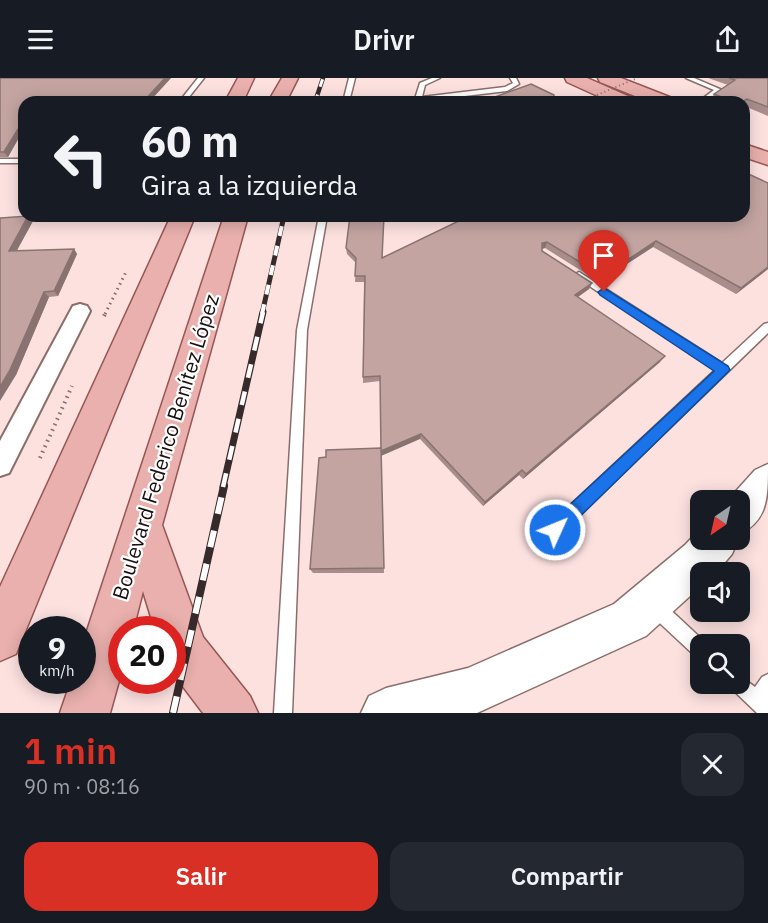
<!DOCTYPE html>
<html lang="es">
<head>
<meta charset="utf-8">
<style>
	:root { --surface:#171b24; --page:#242831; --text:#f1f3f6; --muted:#9ea1a6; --accent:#d93025 }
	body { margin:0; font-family:"IBM Plex Sans",sans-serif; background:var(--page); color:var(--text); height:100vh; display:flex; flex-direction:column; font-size:22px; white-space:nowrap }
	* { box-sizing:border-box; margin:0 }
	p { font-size:20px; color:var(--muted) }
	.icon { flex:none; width:33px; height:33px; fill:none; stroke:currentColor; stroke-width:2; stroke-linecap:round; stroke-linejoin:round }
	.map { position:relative; height:635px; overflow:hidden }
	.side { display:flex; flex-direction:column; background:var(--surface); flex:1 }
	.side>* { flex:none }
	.guide { position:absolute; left:18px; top:18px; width:732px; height:126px; border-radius:18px; box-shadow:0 3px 15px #0003; background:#171b24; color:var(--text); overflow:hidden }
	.needle { width:39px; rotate:214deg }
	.tools { position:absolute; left:690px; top:412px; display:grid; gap:12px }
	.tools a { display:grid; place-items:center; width:60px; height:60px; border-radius:12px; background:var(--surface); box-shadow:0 3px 15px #0003; font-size:30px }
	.speed { position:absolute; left:18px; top:538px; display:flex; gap:12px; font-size:30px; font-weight:700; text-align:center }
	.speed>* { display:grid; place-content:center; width:78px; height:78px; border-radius:50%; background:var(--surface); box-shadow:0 3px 15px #0003; line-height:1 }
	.speed small { font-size:15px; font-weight:400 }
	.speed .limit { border:9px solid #d22; background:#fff; color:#111 }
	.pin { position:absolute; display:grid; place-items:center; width:51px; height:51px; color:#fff; margin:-62px -26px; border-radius:50% 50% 50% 0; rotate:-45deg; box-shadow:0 0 6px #0007 }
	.pin .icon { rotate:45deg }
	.me { position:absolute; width:66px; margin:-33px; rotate:46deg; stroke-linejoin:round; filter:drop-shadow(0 0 4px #0008) }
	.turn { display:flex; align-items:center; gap:21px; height:126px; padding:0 24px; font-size:27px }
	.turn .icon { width:78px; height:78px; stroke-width:2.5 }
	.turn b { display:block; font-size:42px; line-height:51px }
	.round { display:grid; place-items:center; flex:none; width:63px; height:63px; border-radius:18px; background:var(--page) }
	.overview { display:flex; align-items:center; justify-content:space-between; height:102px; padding:0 24px }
	h1 { font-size:36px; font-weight:600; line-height:45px; color:var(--accent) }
	.cta { display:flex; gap:12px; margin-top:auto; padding:12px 24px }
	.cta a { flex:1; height:69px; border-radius:18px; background:var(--accent); color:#fff; font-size:24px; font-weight:600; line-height:69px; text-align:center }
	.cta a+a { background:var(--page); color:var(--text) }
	header { display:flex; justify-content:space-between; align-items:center; height:78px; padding:0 24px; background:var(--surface); font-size:27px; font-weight:600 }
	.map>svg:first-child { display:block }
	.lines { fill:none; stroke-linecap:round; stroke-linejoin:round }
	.lane-casing { stroke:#8b6e6b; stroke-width:3 }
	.street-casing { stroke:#8b6e6b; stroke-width:4 }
	.secondary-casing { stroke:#8b6e6b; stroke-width:3 }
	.primary-casing { stroke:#975553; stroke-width:3 }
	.path-far1 { stroke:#816f6e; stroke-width:3; stroke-dasharray:1.5 4; stroke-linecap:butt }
	.path { stroke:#816f6e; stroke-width:4; stroke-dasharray:1.5 4.5; stroke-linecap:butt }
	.lane { fill:#fff; fill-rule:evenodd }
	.street { fill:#fff; fill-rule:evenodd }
	.secondary { fill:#fff; fill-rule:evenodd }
	.primary { fill:#e9b0ad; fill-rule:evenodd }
	.rail-far3-casing { stroke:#372a2a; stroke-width:4.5 }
	.rail-far2-casing { stroke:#372a2a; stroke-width:5 }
	.rail-far1-casing { stroke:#372a2a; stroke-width:7 }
	.rail-casing { stroke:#372a2a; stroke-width:8 }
	.rail-far3 { stroke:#fff; stroke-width:3; stroke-dasharray:8; stroke-linecap:butt }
	.rail-far2 { stroke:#fff; stroke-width:4; stroke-dasharray:10; stroke-linecap:butt }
	.rail-far1 { stroke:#fff; stroke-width:4.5; stroke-dasharray:14; stroke-linecap:butt }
	.rail { stroke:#fff; stroke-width:6; stroke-dasharray:17; stroke-linecap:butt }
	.path-bridge { stroke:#816f6e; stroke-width:2; stroke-dasharray:1 3; stroke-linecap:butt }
	.wall { fill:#a88d8a }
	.shaded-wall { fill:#887371 }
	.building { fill:#c3a4a1; stroke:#887371; stroke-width:1.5 }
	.route { fill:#1a73e8; stroke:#114b97; stroke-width:1.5 }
	.labels { text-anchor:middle; stroke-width:4.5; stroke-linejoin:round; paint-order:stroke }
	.street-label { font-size:21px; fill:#1a0f0f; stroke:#fff }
</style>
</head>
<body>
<header><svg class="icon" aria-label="menu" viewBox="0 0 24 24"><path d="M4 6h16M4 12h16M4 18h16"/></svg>Drivr<svg class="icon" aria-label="share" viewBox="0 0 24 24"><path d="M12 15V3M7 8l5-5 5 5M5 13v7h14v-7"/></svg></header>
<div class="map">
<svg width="768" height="635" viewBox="0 0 768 635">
	<rect width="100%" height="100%" fill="#fce1df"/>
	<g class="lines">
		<defs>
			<path id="lane" d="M198 0H204L185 24H179Z
				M349 0H355L349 24H343Z
				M432 0H440L425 7 422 19 505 9 513 5 510 0H516L519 6 507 13 414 24 420 5Z
				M686 0H694L722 12 705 24H698L714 12Z
				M0 81H24V85H0Z
				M319 138H327L307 252 292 635H274L297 252Z
				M579 194 722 285 764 246 768 245V255L559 457 554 459 549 457 547 452 549 447 715 292 576 199 574 197Z
				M655 521 661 523 706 565 707 567H700V579L694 577 649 535 647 529 649 523Z
				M768 596V635H757L733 612 730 606H740V598L755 609 762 599Z"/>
			<path id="street" d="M80 226 87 228 90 233 9 395 0 398V363L73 228Z"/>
			<path id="secondary" d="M768 386C768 419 768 442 740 456V423H727L755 392Z
				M700 451V462H738L732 476 716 495H700V509L646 558 477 635H361L369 618 386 610 468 590 614 526 685 467Z"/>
			<path id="primary" d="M238 0H254L243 24H225Z
				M282 0H298L286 24H268Z
				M565 0H587L630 19 633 23 611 24 567 4Z
				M598 0H621L672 20 675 24H650L600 4Z
				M744 66 768 74V87L744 79Z
				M171 138H195L16 576 0 583V509Z
				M224 138H248L162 447 203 559 250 618 258 635H203L172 594V552H155L143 513 133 552H122V592L110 635H60L71 603H82V568Z"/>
		</defs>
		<use href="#lane" class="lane-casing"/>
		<use href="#street" class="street-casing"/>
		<use href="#secondary" class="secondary-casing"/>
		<use href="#primary" class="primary-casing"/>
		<path class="path-far1" d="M105 236 126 194"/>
		<path class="path" d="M104 238 106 234
			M40 380 72 308"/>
		<use href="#lane" class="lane"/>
		<use href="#street" class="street"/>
		<use href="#secondary" class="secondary"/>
		<use href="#primary" class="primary"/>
		<defs>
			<path id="rail-far3" d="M315 24 323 0"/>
			<path id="rail-far2" d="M262 236 284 138"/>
			<path id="rail-far1" d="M223 409 263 234"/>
			<path id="rail" d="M173 635 224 408"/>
		</defs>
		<use href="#rail-far3" class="rail-far3-casing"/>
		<use href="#rail-far2" class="rail-far2-casing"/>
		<use href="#rail-far1" class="rail-far1-casing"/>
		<use href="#rail" class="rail-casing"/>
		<use href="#rail-far3" class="rail-far3"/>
		<use href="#rail-far2" class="rail-far2"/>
		<use href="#rail-far1" class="rail-far1"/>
		<use href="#rail" class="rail"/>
		<path class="path-bridge" d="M597 17 635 1"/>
	</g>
	<path class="wall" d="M0 0H171L149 24H24L21 56 8 79H0Z
		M708 0H768V38L744 28V24H713L710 23 714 16 728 7Z
		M744 138 768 191 736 216 653 169 599 204 545 170 542 171V173L592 205 589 211 578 219 660 284 523 401 519 397 483 428 420 361 380 303 363 305 364 204H355L356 185 347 176 346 170 382 180Z
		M0 140 33 143 16 173 74 171 77 176 58 218 49 219 16 297Z
		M381 370 384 495H313L310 491 326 379Z"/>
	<path class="shaded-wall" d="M165 0H171L149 24H143Z
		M24 48V55L21 56 8 79 4 74 18 51Z
		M29 138 33 143 14 178 9 173Z
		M656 163 653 169 599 204 603 198Z
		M547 164 545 170 540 171 542 165Z
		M74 171 77 176 58 218 54 213Z
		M768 189V191L736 216 741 210Z
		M592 205 589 211 572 223 575 217Z
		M44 214 49 219 16 297 0 323V309Z
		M665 278 660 284 523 401 526 396Z
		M421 356 420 361 381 378V373Z
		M522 392 519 397 483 428 485 424Z"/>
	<path class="building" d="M0 0H165L143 24H24V48L18 51 4 74H0Z
		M729 0H768V29L747 21 742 24H734L714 16 735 2Z
		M531 6 554 17 553 22 557 24H481Z
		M744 94 768 105V189L741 210 656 163 603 198 547 164 542 165V173L592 205 575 217 665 278 526 396 522 392 485 424 421 356 381 373 380 298 363 299 365 198H355L356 180 346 170 350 138H384L382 180 469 138H744Z
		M28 138 9 173 74 171 54 213 44 214 10 292 0 309V140Z
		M381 370 384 490 310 491 319 380 326 379V372Z"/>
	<path class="route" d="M604 210 728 288 730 292 560 458 555 460 549 458 546 452 549 446 714 293 600 217 598 214Z"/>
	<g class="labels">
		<g class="street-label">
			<text transform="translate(166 369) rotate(-73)" y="7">Boulevard Federico Benítez López</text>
		</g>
	</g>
</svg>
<div class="tools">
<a><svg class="needle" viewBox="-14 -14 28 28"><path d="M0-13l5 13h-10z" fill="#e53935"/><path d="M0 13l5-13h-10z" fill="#9ea1a6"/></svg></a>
<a><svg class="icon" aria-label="sound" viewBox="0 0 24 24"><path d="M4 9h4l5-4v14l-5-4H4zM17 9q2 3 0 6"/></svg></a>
<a><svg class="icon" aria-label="search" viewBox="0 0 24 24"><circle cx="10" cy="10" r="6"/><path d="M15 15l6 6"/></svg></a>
</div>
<div class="speed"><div>9<small>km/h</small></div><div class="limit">20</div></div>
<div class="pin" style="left:604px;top:214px;background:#d93025"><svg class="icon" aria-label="arrive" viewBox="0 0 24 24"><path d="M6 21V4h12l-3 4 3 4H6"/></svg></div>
<svg class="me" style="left:555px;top:452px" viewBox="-20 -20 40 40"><circle r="17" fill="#1a73e8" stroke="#fff" stroke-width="3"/><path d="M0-11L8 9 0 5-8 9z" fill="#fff"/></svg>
<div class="guide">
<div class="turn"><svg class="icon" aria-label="left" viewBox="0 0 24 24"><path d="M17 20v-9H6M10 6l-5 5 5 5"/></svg><div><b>60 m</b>Gira a la izquierda</div></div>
</div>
</div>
<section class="side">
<div class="overview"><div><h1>1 min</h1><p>90 m · 08:16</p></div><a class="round"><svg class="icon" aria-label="close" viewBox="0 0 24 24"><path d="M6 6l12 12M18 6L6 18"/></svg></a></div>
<div class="cta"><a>Salir</a><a>Compartir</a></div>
</section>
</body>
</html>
